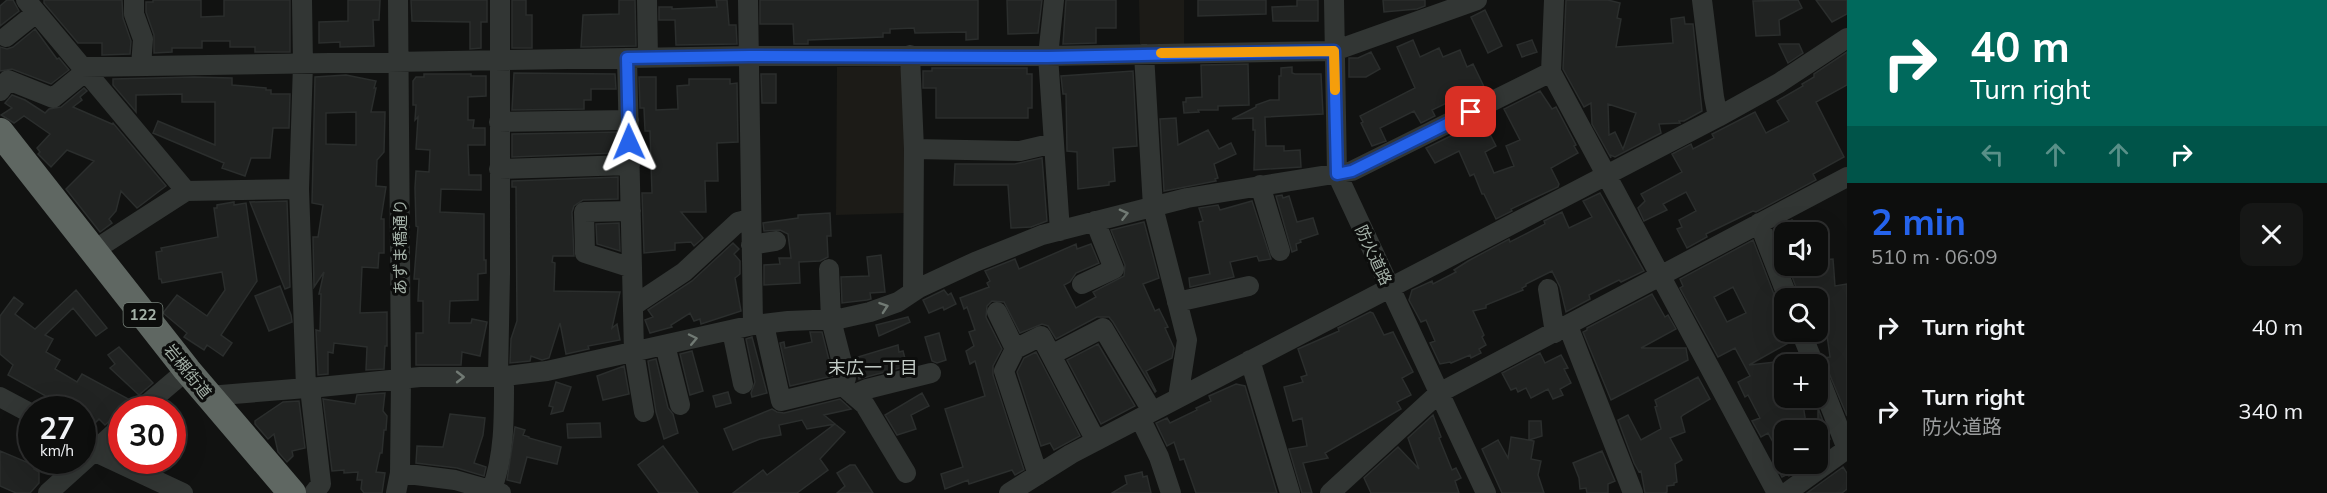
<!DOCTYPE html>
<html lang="en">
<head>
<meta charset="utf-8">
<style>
	:root { --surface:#0d0e0d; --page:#161716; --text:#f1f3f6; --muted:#9a9c9d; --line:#2d2e2e; --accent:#2563eb }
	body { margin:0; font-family:Mulish,"Noto Sans JP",sans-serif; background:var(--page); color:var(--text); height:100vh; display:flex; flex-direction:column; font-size:22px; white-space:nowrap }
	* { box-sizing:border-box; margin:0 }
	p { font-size:20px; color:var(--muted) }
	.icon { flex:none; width:33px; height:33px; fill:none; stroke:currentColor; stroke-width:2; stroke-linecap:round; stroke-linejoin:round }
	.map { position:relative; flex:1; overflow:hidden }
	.side { display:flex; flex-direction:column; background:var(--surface); width:480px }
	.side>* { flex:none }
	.banner { background:#00695c; color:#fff; overflow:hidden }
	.buttons { position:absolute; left:1774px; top:222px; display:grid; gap:12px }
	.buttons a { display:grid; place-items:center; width:54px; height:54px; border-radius:12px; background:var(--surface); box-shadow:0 6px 24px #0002,0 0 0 2px var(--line); font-size:30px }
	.speed { position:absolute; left:18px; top:396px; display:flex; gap:12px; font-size:30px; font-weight:700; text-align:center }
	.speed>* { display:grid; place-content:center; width:78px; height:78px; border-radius:50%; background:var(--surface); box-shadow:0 6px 24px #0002,0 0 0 2px var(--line); line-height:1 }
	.speed small { font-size:15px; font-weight:400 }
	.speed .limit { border:9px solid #d22; background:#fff; color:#111 }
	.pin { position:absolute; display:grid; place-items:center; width:51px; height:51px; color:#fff; margin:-26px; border-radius:12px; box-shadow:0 3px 9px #0006 }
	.me { position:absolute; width:66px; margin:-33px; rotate:359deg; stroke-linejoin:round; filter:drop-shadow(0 0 4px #0008) }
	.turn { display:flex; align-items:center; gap:21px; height:126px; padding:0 24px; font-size:27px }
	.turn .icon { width:78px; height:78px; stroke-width:2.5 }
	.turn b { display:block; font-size:42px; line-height:51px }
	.lanes { display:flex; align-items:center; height:57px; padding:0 24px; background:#0003; justify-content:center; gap:30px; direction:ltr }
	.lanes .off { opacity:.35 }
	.round { display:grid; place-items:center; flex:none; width:63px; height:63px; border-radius:12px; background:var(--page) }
	.overview { display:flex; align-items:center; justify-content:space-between; height:102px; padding:0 24px }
	h1 { font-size:36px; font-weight:700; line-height:45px; color:var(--accent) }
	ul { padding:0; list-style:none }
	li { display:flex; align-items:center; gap:18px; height:84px; padding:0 24px }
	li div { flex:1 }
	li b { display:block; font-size:22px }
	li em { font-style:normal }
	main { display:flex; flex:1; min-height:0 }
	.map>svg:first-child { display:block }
	.green { fill:#1c1b17 }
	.building { fill:#212322; stroke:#2b2e2d; stroke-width:1.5; fill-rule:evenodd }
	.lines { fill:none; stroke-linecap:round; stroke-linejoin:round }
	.minor { stroke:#323634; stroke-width:20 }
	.highway { stroke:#5f6762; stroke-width:28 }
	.oneway { stroke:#717a74 }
	.route-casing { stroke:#184099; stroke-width:15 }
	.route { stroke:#2563eb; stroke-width:10 }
	.slow { stroke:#f59e0b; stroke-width:10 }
	.labels { text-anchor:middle; stroke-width:6; stroke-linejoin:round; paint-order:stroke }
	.shield { fill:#0c0d0c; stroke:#768079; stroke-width:1.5 }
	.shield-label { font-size:15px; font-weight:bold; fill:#a4b1a8 }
	.street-label { font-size:16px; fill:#a4b1a8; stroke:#0c0d0c }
	.neighbourhood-label { font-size:18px; fill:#c4cdc8; stroke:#0c0d0c }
</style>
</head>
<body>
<main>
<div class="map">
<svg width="1847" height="493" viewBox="0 0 1847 493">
	<rect width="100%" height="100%" fill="#111211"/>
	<path class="green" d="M1139 0H1184V44H1140Z
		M899 66 905 72 906 213 836 215 837 67Z"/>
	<path class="building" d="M7 0H13L19 11 0 26V6Z
		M44 0H122L123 18 131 41 130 54 102 55V43H78L44 3Z
		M153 0H201V17L224 16V0H290V52H255V47H230V41H202V48H172V52L154 53V35L146 12V2H153Z
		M348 0H380L379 20H373L374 46 340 47V42L319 43V22L348 21Z
		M411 0H487V22H481V48L470 49V22L412 21Z
		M512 0H526V15H532V48H512Z
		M619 0H635L636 46 581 47 583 15 619 14Z
		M716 0H727L729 25H736L737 44 676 45 675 20H659V7H672V9L717 7Z
		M760 0H978V39L966 40V32L915 33 914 28 890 29V33H883V37L808 40V44H794L793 24H760Z
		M1007 0H1042L1038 33 1008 34Z
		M1066 0H1116V28H1096V43L1063 44Z
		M1198 0H1266V14L1198 16Z
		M1297 0H1318V21H1273L1272 7 1297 6Z
		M1383 0H1425V6L1417 9 1384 12Z
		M1566 0H1608L1620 3 1617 18 1621 19 1616 47 1673 43 1671 19 1684 17 1685 24H1693L1702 111 1684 121H1679L1680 123 1659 124 1661 133 1615 157 1610 155 1611 158 1592 124 1591 103 1584 107 1563 69ZM1608 104 1636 113 1623 149 1615 132 1609 135Z
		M1798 0 1802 8 1779 20 1780 35 1756 36 1753 1Z
		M1816 0H1847V14L1832 22Z
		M1485 10 1502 46 1488 53 1471 17Z
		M35 29 57 59 59 58 69 70 51 84 12 69 0 71V47L7 49 13 47Z
		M1413 40 1420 57 1439 48 1443 57 1460 50 1467 67 1473 64 1486 91 1468 100 1465 94 1432 110 1435 116 1421 123 1414 111 1380 128 1386 141 1372 146 1361 123 1363 122 1360 116 1415 88 1397 47Z
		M1532 40 1537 52 1522 57 1517 45Z
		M1779 44H1799L1803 53 1788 63Z
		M1371 52 1380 69 1366 77H1349V58H1358Z
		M1847 52V85L1816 102 1844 157 1813 174 1816 180 1756 212 1753 211 1706 234 1707 237 1687 248 1677 229 1682 227 1679 220 1696 211 1686 192 1663 204 1667 210 1644 221 1638 208 1645 201 1641 194 1682 172 1672 154 1691 144 1693 149 1714 138 1712 134 1755 112 1766 133 1789 121 1777 101 1803 86 1802 84 1814 77V74Z
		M1248 64 1249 105 1218 106V110H1198L1199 112 1184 113 1183 102H1186V98L1202 97 1201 65Z
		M1292 67V73L1295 74H1321L1323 114 1265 117 1266 146H1284V151L1300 150 1301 167 1254 170 1255 130H1253V118L1232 119 1256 107V105L1270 100H1279V76H1281V68Z
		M932 68H1027V74H1032V108H1028V118H936V88H923V71H932Z
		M1133 71 1137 146 1113 148 1115 181 1109 182V185L1078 189 1077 152 1067 151 1066 94H1063L1061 76Z
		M514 73 615 74 616 89H591V100H584V109L512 110Z
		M424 74H471V76H486V96L468 97V120H474L473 128H485V145H468L469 175H481V190L441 189 440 212 484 214V260H486V273L478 274V300L450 301 449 323H471L472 319 487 322 480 356 462 352 461 365H416V333H423V301H418L419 279H414L418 227 416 226 415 188 416 171 429 172 430 150 416 149 418 117 415 120 416 105H413V81L416 77H424Z
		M761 74H776V103H762Z
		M346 75 376 81 374 88H376L371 112H385L384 152 377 160 376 186 386 187 381 219H384V253H379L378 268 362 267 360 313 387 312V346H385L384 369 366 370 367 347 334 343 333 353 328 352V374L318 375 316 330 320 331 321 294H319L324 272 314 287 313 237H318L323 205 312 203 315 77ZM356 112V145L326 144V113Z
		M194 77 232 78V85L266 88V90H271V94H290L289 128H273L270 158H251L245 176 222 168 224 163 153 133 158 121 215 145V102H182V94L136 95V112L113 85V79Z
		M639 77H656V110L678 109 677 86 689 85V79H730V84L737 83 738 142 717 143 718 181H705L706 212H681L703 238 694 246 691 242 675 243V250L644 253 642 193H652L650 131H645L644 108H640Z
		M84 88 87 91 80 97 82 100 73 107 112 124 113 123 166 186 137 208 121 191 116 211 109 219 112 223 100 232 66 189 94 161 67 150 51 167 38 154 40 152 37 148 50 134 24 116 14 123 1 115 12 108 5 103 12 95 25 100 45 113 49 109 61 107Z
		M1540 91 1552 109 1556 107 1576 145 1574 146 1578 153 1551 168 1559 184 1558 187 1511 209 1512 211 1496 219 1484 194H1482L1474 174 1470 176 1459 151 1435 163 1426 148 1467 128 1469 132 1485 125 1496 146 1485 152 1494 173 1514 166 1506 146 1520 140 1504 109Z
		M1176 118 1178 145 1208 130 1219 149 1231 143 1236 154 1214 164 1218 178 1215 179 1216 181 1164 191 1160 119Z
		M617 132V153L512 157V134Z
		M1042 158 1047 221 1031 227 1011 228 1008 185H954L955 164H1015Z
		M618 177V199L583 200 574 206 572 212 574 256H553L552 262 555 263 554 291 620 292 612 328 617 324 620 340 588 346 589 349 566 354 560 323 549 358 542 360 531 356 530 361 510 363 511 339 517 321 516 187H512V181Z
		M1600 193 1644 271 1621 282 1619 280 1589 295 1590 299 1566 312 1560 287 1552 271 1526 284V286L1522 288 1523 290 1486 305V308L1473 311 1484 335 1482 337 1486 345 1479 349 1481 353 1471 358 1470 355 1451 363 1450 362 1440 364 1430 343 1435 341 1426 320 1421 322 1409 300 1412 290 1432 281 1433 284 1456 272 1454 270 1468 261 1509 239 1510 242 1545 224 1544 221 1562 212 1569 228 1592 217 1583 201Z
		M1282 195 1283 198 1289 196 1297 222 1313 218 1318 234 1300 240 1301 242 1296 244 1297 250 1292 252 1276 196Z
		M287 201 290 287 285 289 250 202Z
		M1252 201 1271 259 1259 261 1257 256 1230 262 1234 277 1190 287 1189 278 1210 274 1199 222 1203 221 1199 208 1218 205 1220 210Z
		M234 202V205L246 203 257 281 221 335 232 343 223 356 207 345 204 350 184 337 187 333 163 313 177 295 207 316 225 290 222 272 162 283 161 279H159L156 252 162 251 161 248 218 237 214 208H217V205Z
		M830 213 831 236H827L828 257 820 261 799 262 800 283 764 285V265L780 264 779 258H791L788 234 780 230 764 231 763 223 798 218V215Z
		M1792 220 1799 232H1785V257L1774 229Z
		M1144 222 1159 278 1143 284 1155 311 1159 309 1168 327 1165 328 1174 348 1172 358 1146 371 1156 391 1155 392 1113 322 1109 317H1097L1056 339 1048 326 1042 324 1020 333 1004 302 992 301 987 306 986 317 1002 349 993 366V375L1024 470 1015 475 1012 470 969 484 968 480 945 489 941 474 963 467 945 409 985 396 975 361 970 364 966 351 974 346 969 332 975 330 967 307 964 309 960 298 989 287 987 283 990 281 985 271 1015 259 1019 269 1076 244 1077 249 1091 244 1099 263 1076 273 1070 282 1064 285 1076 308 1096 297 1093 292 1124 276 1125 265 1111 230Z
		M619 223 620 251 597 244 596 224Z
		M1753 240 1777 302 1785 315V332H1789L1792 341 1749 365 1785 361V404L1792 399 1802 398 1807 430H1785V464H1806L1789 476 1788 474 1782 477 1775 464H1785L1768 433 1761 437 1752 421 1760 418 1748 395 1745 397 1738 382 1750 376 1735 348 1718 357 1680 288 1683 286 1680 279ZM1733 287 1746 313 1727 322 1714 297Z
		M733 243 739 249 734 254 740 261V274L735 278 741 311 701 324 700 319 694 321 690 313 671 325 672 327 650 333 645 320 653 317 648 310 692 281Z
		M881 255 885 292 870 293 871 299 867 300 842 303 841 277 869 276 867 257Z
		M1833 259 1835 286 1847 284V416L1826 366 1824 358 1830 357 1822 298H1800L1788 266H1820V260Z
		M280 286 291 315 292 322 269 331 255 296Z
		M76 290 107 328 96 336 73 308 45 335 53 339 46 352 60 360 55 369 77 382 82 374 132 401 128 410H122V414L114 417 105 425 99 419 95 423 82 416V410H62L51 403 53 400 8 375 13 365 0 354V316L14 297 23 304 15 314 35 329Z
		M944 290 948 295 951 293 956 304 944 310 943 307 929 313 923 300Z
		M1652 294 1665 317 1668 315 1676 329 1641 348H1686L1688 360 1611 400 1583 332 1587 330V328Z
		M1370 312 1373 313 1384 335 1393 332 1413 372 1402 378 1411 395 1397 402 1401 409 1325 453 1328 458 1303 463 1312 493H1302L1289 449 1307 446 1302 418 1293 421 1284 387 1303 382 1301 377 1307 375 1298 349 1339 331 1338 328Z
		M908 317 910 322 879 336 876 325Z
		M810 332H822L833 376 790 386 780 343 784 342 785 348 812 342Z
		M939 333 946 360 937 363 932 361 925 337Z
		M752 337 767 393 752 397 751 393 755 382 746 339Z
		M1098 344 1135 406 1101 424 1067 360Z
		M898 345 899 352 903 351 907 366 859 379 855 360H859L858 357Z
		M119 347 153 383 139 395 110 368 115 364 108 355Z
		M692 351 703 391 690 395 680 354Z
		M1036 352 1080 436 1054 450 1050 443 1041 446 1017 372 1024 358Z
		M1540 353 1545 363 1561 355 1568 368 1564 369 1571 383 1560 389 1563 395 1553 399 1548 389 1531 398 1526 388 1518 392 1516 388 1511 390 1502 373Z
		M656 359 668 408 673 414 678 433 664 439 656 412 648 361Z
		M624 366 629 394 603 400 597 376Z
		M1698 377 1710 399 1683 415 1681 417 1685 432 1670 438 1682 460 1675 464 1677 482 1674 483V485L1667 486V492L1665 493H1645L1641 471 1639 472 1634 463 1618 420 1628 415 1641 440 1661 429 1655 407 1657 406 1655 400Z
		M556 382 571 387 563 411 551 414 553 407 549 406Z
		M1236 384 1245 386 1277 493H1196L1184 459 1180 460 1174 442 1167 446 1156 423 1167 418 1170 423 1197 410 1196 408 1211 401 1209 396Z
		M728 392 731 403 716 407 713 396Z
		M385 393 383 411 387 416 386 430H384L382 453H380L376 472 385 473 382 493H364L361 489 362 480H357L358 472 344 473V470L332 471 323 399 355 404 357 395Z
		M922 393 929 406 911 415 916 429 897 435 885 415Z
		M840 399 851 409 824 415 835 424 807 429 802 420 779 425 781 435 760 439 733 450 724 429 772 409 777 412 784 413Z
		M299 401 305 448 292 451 293 456 287 462 278 452 274 434 268 439 255 424V421L283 402Z
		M1818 408 1830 439 1818 444Z
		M450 414 485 418 483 435 474 463 486 467 484 476 457 468 416 463 417 446 443 447Z
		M1433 415 1441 437 1439 438 1452 470 1456 468 1461 478 1455 481 1459 493H1371L1364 478 1398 447 1419 469 1408 438Z
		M1529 421H1541L1542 436 1529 440Z
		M600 423 601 437 568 438 567 424Z
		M835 424 845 432 820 459 828 470 797 493H733L763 470 767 475Z
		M515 427 525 430 523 435 529 437V438L561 447 557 464 527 457 520 483 507 480Z
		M1511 437 1534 441 1531 459 1541 461 1538 475 1544 493H1502L1482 449 1498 440 1508 458Z
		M663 446 698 493H659L638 465Z
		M0 451 36 466 34 469 39 472V483L30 493H16L0 486Z
		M1602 451 1615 481 1608 484V493H1587L1586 488 1580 489 1579 478 1573 463Z
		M850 465H855L873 493H837L845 486 837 473Z
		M1843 467 1847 473V489L1842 493H1807Z
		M1142 472 1143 477 1147 476 1151 493H1112L1127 484 1125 476Z"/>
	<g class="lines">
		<path class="minor" d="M26 0 186 191
			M134 0V14L143 39 141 66
			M302 0 303 64 299 189 306 388H310L420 377H498L547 371 753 325 788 321 839 319 870 312 898 302 919 288 975 262 1042 235 1187 198 1352 171 1551 72
			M647 0 648 58
			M748 0 753 325
			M1054 0 1048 56 1060 231
			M1334 0 1337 174 1486 493
			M1554 0 1551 72 1777 493
			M1702 0 1714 97 1718 117
			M6 37 36 13
			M1144 54 1153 207 1187 340 1178 398
			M910 55 914 149 913 291
			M627 58 634 352 644 412
			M83 67 749 56H1048L1334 51 1477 0
			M0 91 8 80 53 98 86 71
			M499 122 629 120
			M914 149 1020 151 1054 143
			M499 169 630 165
			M1260 185 1280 251
			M631 211 584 212 585 253 632 268
			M1759 223 1788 298
			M751 245 776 241
			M93 251 186 191 299 189
			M829 269 831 320 846 378 843 386
			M1082 284 1114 269 1095 221
			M1548 289 1555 333
			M1177 302 1249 286
			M633 306 684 272 738 222 750 219
			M997 312 1015 349 1004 371 1038 475
			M764 325 781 401 843 386
			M1568 326 1633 493
			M732 331 743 384
			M1801 332 1814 364
			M665 345 680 405
			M1015 349 1041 336 1096 441
			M1051 355 1103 328 1152 411
			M1250 360 1290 493
			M1818 375 1847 449
			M498 377 500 274V0
			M843 386 865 405 906 473
			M310 388 321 484 314 493
			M853 395 867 389 931 373
			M209 396 306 388
			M0 397 32 414
			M140 410 187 370
			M1140 418 1159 457 1171 493
			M82 443 93 451 183 493
			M400 473 455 480 501 493
			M492 489C505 453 504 415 504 377
			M48 493 122 426
			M396 493 400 473 401 379 398 0
			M1009 493 1071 454 1718 117 1779 83 1847 38
			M1330 493 1439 393 1847 177
			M1786 493 1847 449"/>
		<path class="highway" d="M0 132 187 370 292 493"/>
	</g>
	<defs><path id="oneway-chevron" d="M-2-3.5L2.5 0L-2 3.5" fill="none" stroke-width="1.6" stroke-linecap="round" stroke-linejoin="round" transform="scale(1.5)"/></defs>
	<g class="oneway">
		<use href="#oneway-chevron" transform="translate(1124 214) rotate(-14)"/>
		<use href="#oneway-chevron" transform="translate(884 307) rotate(-19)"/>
		<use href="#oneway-chevron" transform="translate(693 339) rotate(-12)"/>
		<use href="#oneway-chevron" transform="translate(460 377)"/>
	</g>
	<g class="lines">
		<defs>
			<path id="route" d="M629 142 627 58 749 56 1048 57 1334 51 1337 174 1352 171 1471 112"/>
		</defs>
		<use href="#route" class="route-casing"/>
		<use href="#route" class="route"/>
		<path class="slow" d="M1161 53 1334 51 1335 90"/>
	</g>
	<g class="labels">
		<rect class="shield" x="123.5" y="303" width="39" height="24" rx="4.5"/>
		<g class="shield-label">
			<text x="143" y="320">122</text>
		</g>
		<g class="street-label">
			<text transform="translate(400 247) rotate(-90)" y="6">あずま橋通り</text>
			<text transform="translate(1374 255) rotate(65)" y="6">防火道路</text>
			<text transform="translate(188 371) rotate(51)" y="6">岩槻街道</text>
		</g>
		<g class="neighbourhood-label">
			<text x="873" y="374">末広一丁目</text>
		</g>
	</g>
</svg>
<div class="buttons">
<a><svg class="icon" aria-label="sound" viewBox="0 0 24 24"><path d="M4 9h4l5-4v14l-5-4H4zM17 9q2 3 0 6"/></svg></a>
<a><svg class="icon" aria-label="search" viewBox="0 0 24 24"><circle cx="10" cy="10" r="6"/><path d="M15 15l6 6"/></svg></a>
<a>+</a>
<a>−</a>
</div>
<div class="speed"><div>27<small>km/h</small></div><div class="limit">30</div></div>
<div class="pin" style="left:1471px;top:112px;background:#d93025"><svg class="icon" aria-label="arrive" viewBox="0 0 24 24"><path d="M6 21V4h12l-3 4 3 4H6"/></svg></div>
<svg class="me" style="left:629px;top:142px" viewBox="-20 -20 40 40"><path d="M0-17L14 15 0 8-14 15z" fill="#2563eb" stroke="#fff" stroke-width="4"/></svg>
</div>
<section class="side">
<div class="banner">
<div class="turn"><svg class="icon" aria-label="right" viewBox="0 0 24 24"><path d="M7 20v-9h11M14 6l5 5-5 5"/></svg><div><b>40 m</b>Turn right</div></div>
<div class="lanes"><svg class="icon off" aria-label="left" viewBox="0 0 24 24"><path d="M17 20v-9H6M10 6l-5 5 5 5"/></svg><svg class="icon off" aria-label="ahead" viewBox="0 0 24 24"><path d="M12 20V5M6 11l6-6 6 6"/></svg><svg class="icon off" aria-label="ahead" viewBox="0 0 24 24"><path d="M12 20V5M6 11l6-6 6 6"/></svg><svg class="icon" aria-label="right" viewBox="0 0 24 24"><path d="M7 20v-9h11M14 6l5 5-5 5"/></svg></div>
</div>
<div class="overview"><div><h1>2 min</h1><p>510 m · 06:09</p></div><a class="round"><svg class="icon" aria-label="close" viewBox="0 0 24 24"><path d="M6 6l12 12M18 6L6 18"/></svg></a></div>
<ul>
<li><svg class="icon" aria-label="right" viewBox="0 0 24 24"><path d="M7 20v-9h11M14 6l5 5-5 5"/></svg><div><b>Turn right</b></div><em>40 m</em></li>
<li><svg class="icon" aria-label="right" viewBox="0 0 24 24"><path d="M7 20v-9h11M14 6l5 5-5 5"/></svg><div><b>Turn right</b><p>防火道路</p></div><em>340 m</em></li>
</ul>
</section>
</main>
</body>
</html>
